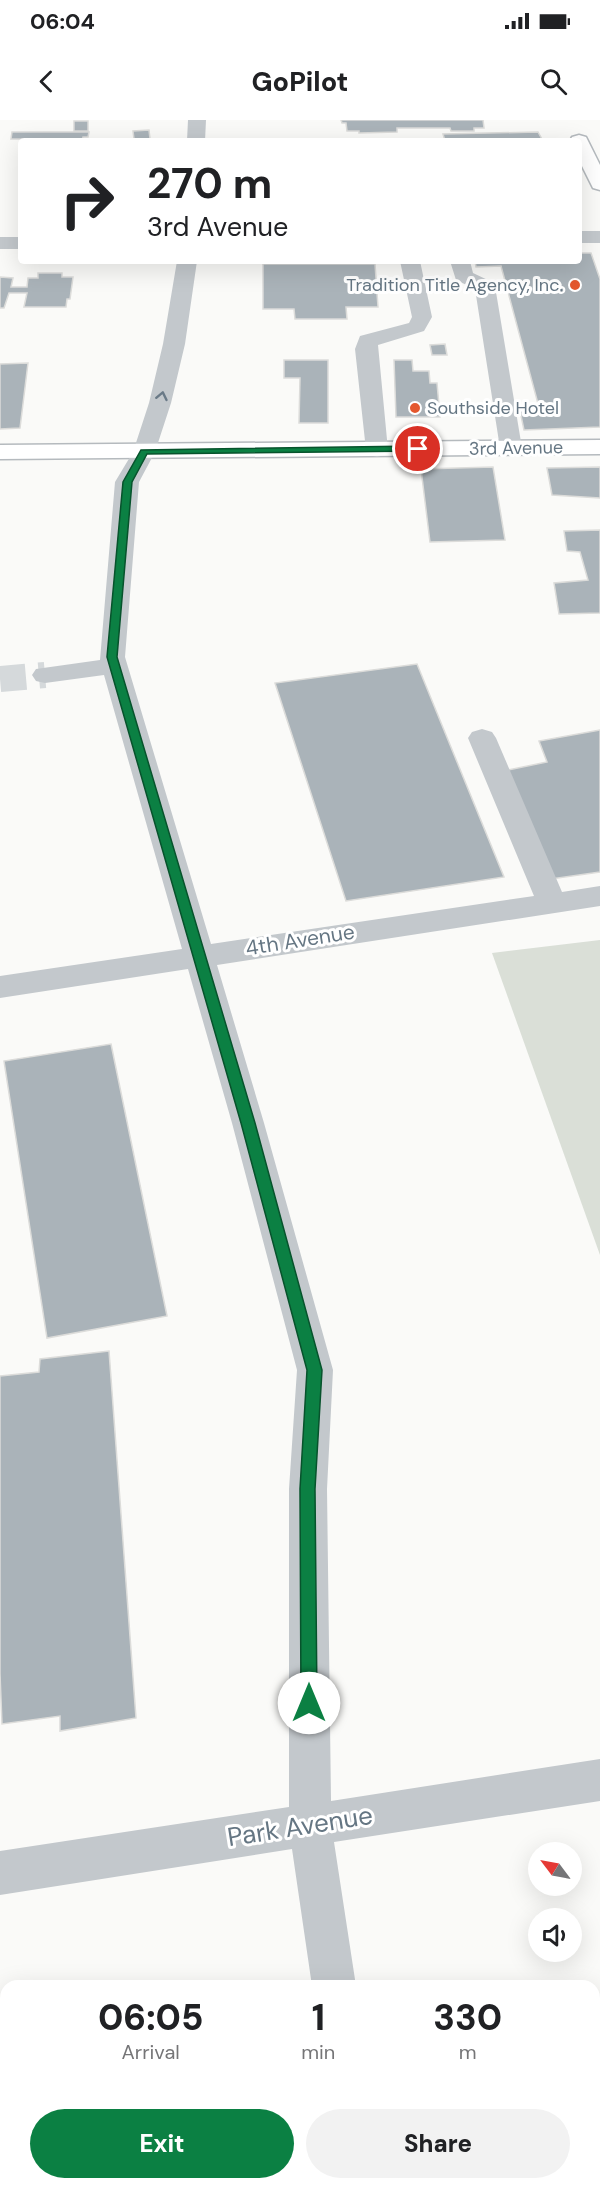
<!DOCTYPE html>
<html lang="en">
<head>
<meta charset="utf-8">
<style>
	:root { --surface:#fff; --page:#f2f2f2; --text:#202124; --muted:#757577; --accent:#0b8043 }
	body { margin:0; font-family:"DM Sans",sans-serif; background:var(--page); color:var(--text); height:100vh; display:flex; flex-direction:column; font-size:22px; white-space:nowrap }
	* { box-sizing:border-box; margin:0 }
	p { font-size:20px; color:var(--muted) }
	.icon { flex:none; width:33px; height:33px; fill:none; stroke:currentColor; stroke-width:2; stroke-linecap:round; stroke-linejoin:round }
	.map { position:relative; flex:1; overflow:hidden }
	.sheet { position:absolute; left:0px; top:1860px; width:600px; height:210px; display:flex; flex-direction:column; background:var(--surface); border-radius:18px 18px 0 0; box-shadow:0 6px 24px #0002 }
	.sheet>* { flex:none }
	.guide { position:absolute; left:18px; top:18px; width:564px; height:126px; border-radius:6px; box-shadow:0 6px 24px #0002; background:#fff; color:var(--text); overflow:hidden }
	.needle { width:39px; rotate:302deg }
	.buttons { position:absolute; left:528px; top:1722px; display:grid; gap:12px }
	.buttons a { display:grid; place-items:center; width:54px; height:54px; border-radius:50%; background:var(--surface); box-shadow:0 6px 24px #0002; font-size:30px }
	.pin { position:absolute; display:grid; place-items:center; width:51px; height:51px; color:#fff; margin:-26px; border:3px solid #fff; border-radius:50%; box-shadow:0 2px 6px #0007 }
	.me { position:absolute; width:66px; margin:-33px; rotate:0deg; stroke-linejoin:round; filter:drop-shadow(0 0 4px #0008) }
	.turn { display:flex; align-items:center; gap:21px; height:126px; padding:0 30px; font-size:27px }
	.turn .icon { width:78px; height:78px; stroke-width:2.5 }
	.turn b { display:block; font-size:42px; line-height:51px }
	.eta { display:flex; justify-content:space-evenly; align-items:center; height:102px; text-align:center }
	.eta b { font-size:36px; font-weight:800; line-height:42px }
	.action { display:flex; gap:12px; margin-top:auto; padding:12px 30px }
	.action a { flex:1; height:69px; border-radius:36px; background:var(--accent); color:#fff; font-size:24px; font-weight:800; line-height:69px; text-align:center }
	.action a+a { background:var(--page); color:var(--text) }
	.status { display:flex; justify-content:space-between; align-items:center; height:42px; padding:0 30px; background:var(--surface); direction:ltr }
	.status svg { height:16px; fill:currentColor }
	header { display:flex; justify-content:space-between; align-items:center; height:78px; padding:0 30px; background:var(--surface); font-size:27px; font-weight:800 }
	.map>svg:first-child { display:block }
	.green { fill:#dadfd7 }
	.building { fill:#aab3b9; stroke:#dcdcda; stroke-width:1.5 }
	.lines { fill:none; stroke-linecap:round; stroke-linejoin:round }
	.minor-tunnel { stroke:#d5d9db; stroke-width:26; stroke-dasharray:26 13; stroke-linecap:butt }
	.major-casing { stroke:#b5babe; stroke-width:3 }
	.minor { fill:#c3c8cc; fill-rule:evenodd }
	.major { fill:#fff; fill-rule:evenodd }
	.oneway { stroke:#6a7a87 }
	.route { fill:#0b8043; stroke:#07532c; stroke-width:1.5 }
	.poi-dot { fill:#e4572e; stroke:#fff; stroke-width:2 }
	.labels { text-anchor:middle; stroke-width:6; stroke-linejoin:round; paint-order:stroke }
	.far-poi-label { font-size:18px; fill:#657683; stroke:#fff; text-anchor:end }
	.far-street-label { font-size:18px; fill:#657683; stroke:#fff }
	.street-label { font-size:21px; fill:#657683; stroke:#fff }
	.near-street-label { font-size:26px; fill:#657683; stroke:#fff }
</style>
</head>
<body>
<div class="status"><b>06:04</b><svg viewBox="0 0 49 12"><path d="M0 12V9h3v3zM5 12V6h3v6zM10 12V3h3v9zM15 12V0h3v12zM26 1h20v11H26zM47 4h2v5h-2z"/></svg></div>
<header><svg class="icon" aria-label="back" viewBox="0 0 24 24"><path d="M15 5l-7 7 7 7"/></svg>GoPilot<svg class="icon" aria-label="search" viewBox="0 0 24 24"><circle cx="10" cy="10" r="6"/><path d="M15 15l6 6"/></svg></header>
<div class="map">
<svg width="600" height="2070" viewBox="0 0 600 2070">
	<rect width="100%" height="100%" fill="#fafaf8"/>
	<path class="green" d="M600 820V1135L492 833Z"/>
	<path class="building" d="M341 0H483L484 8H474V11H451L450 8H397V12L359 13V11H347L346 3H342Z
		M74 1H88V11H74Z
		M149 10 150 19H134L133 11Z
		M12 12H89L88 17H83L82 21H22V19H11Z
		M538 12 543 21H445L443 14Z
		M579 133H591L600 159V307L524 310 520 291H540L501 146 476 147 475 141H579Z
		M263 144H375L378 187H346L347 199H295L294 189H263Z
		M38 153H62V157H73L70 179H67L66 187H24L27 173H9L4 188H0V157L13 158 11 167H27L28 158H38Z
		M445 224 447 235H432L430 225Z
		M284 240H328V303H299L300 258H284Z
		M394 240H412L413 251H429L430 263H437L440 297H396Z
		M28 243 20 308 0 309V244Z
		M493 347 505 420 430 422 421 349Z
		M600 347V378L552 375 547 348Z
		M600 410V493L559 494 554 463 588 460 580 432 567 431 564 411Z
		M417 544 504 757 346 781 275 563Z
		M600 610V752L551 759 508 650 547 642 539 621Z
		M111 924 167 1196 47 1218 4 941Z
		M109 1231 136 1598 60 1611V1596L2 1604 0 1554V1256L39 1252 40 1239Z"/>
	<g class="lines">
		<path class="minor-tunnel" d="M0 559 45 555"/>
		<defs>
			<path id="major" d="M579 15 586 17 600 45V70L593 68 579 40V21H570L572 17Z
				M600 320V334L0 339V325Z"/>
		</defs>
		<use href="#major" class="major-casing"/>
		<path class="minor" d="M188 0H206L205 21H187Z
			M579 111H600V123H579Z
			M0 117H21V129H0Z
			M177 141H197L185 224 171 283 155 332 139 362 125 537 211 824 534 776 468 618 472 612 482 609 492 612 496 618 562 772 600 766V786L217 845 264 1003 333 1250 327 1369 331 1681 600 1639V1681L334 1722 356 1866H312L292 1729 0 1775V1731L289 1687V1369L297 1250 232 1003 188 849 0 878V856L182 829 104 555 45 563 36 561 32 555 36 549 100 540 115 362 133 332 149 283 163 224Z
			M400 141H420L432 197 424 211 378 225 388 330 385 335 377 337 369 335 366 330 355 229 360 216 409 203 412 197Z
			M450 141H470L473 153 492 162 495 166 522 328 519 333 511 335 503 333 500 328 475 169 456 160Z
			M339 2064H387L388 2070H340Z"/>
		<use href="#major" class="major"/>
	</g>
	<defs><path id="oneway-chevron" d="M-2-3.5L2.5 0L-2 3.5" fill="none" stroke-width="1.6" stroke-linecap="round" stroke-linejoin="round" transform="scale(1.5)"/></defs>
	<use class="oneway" href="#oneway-chevron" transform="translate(162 276) rotate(-78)"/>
	<path class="route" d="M418 326 422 327V331L147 334 132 362 117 537 255 1003 322 1250 315 1369 317 1583 315 1589 309 1591 303 1589 301 1583 300 1369 307 1250 241 1003 107 537 123 362 141 330Z"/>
	<g class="poi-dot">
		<circle cx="575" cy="165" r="6"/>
		<circle cx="415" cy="288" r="6"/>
	</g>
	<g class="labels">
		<g class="far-poi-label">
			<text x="563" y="171">Tradition Title Agency, Inc.</text>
			<text x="427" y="294" text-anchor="start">Southside Hotel</text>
		</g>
		<g class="far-street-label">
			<text transform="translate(516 328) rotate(-1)" y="6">3rd Avenue</text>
		</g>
		<g class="street-label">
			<text transform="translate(300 820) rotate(-9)" y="7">4th Avenue</text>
		</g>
		<g class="near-street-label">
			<text transform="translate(300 1706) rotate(-9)" y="9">Park Avenue</text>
		</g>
	</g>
</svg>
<div class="buttons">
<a><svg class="needle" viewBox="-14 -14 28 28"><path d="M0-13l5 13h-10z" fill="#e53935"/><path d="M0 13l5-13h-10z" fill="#757577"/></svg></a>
<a><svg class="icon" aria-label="sound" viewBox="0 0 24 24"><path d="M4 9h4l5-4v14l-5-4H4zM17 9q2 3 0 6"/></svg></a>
</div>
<div class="pin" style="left:418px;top:329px;background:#d93025"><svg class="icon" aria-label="arrive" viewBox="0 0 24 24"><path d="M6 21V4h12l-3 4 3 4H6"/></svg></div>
<svg class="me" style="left:309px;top:1583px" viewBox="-20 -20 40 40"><circle r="19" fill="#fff"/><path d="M0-13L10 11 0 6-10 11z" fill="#0b8043"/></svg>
<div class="guide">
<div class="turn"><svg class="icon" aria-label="right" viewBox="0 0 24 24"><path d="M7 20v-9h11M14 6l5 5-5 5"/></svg><div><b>270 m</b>3rd Avenue</div></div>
</div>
<section class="sheet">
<div class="eta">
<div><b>06:05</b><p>Arrival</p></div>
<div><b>1</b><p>min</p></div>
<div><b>330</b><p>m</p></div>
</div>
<div class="action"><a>Exit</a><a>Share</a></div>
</section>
</div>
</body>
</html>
